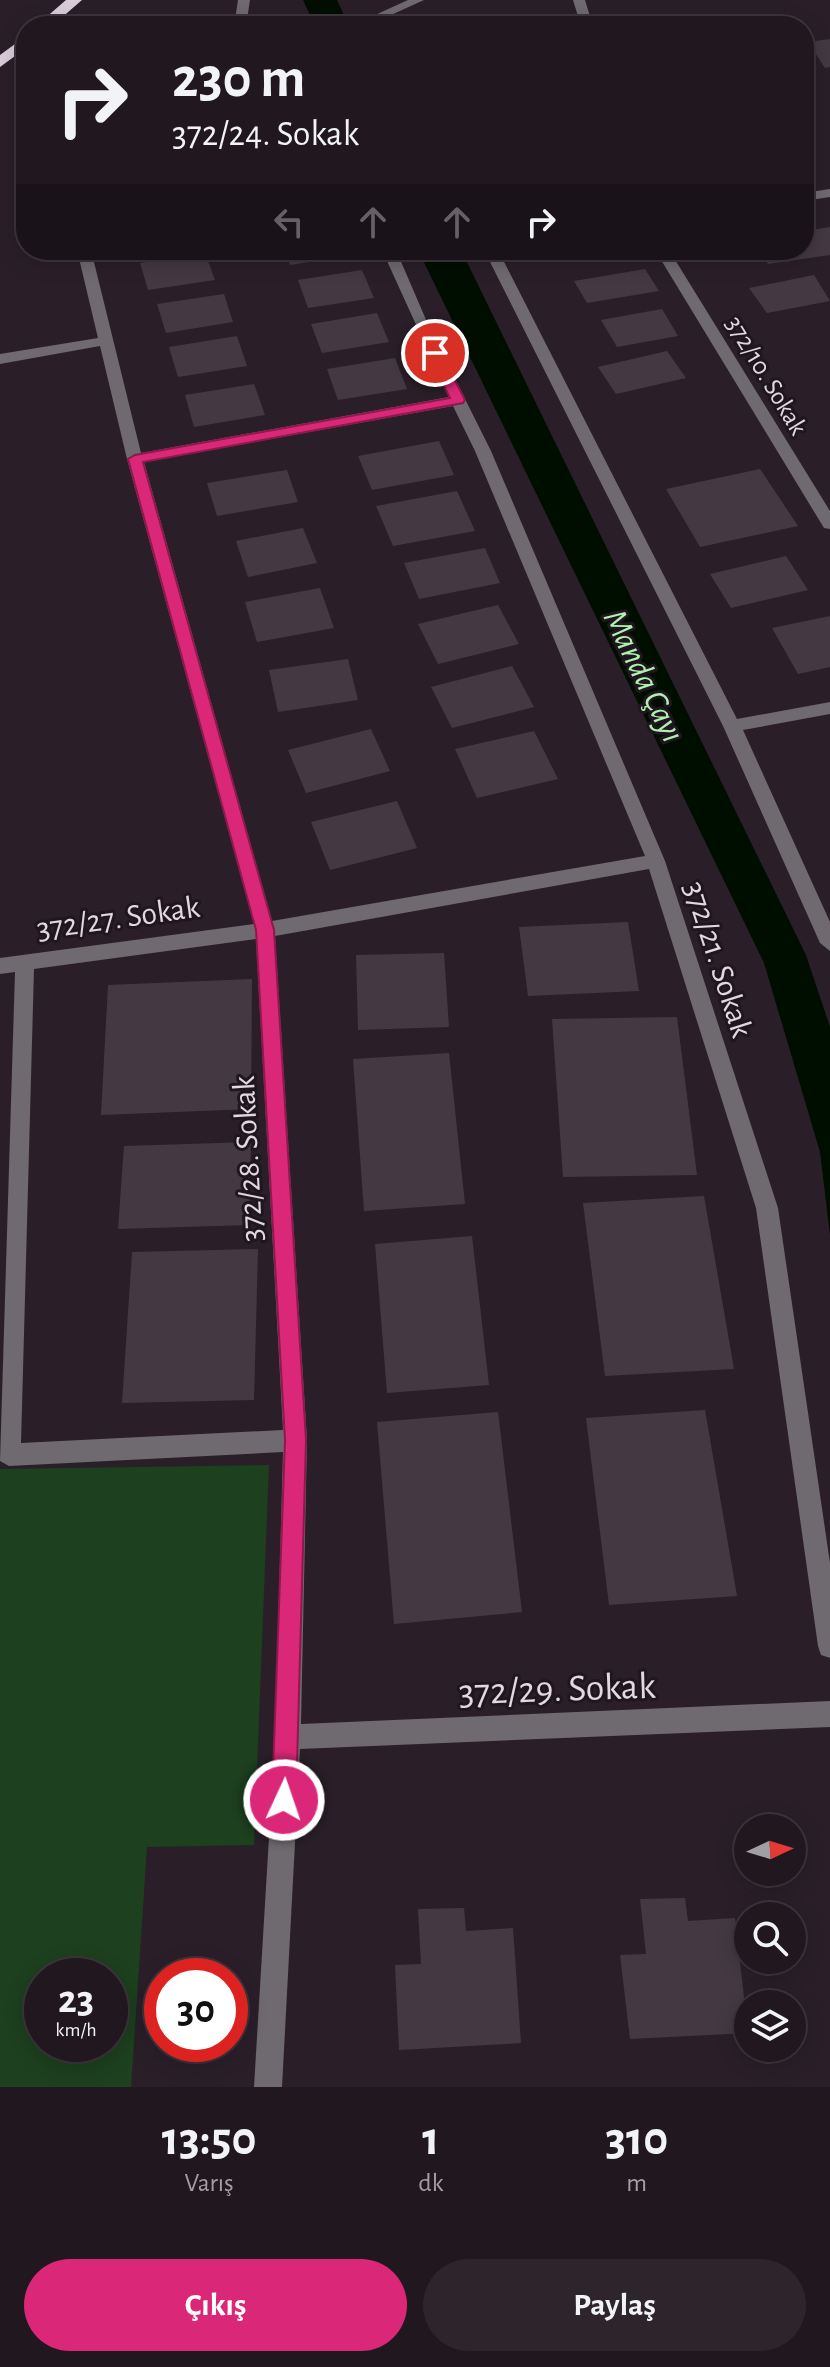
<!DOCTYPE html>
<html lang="tr">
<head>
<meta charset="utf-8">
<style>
	:root { --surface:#20171f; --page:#2d242c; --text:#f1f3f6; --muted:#a29fa4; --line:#3d363d; --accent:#db2777 }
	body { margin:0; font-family:"Alegreya Sans",sans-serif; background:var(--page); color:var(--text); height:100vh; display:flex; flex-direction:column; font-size:30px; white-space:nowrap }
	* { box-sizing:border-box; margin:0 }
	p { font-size:26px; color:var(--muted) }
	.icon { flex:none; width:44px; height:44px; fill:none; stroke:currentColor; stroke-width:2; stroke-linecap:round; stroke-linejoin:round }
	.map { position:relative; height:2087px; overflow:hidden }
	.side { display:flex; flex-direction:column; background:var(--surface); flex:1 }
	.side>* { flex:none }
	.guide { position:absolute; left:16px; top:16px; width:798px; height:244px; border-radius:32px; box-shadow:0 4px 20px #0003,0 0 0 2px var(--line); background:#20171f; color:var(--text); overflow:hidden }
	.needle { width:52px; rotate:86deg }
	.controls { position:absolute; left:734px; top:1814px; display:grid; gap:16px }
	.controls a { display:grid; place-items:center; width:72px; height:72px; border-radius:50%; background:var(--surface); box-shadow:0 4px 20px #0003,0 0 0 2px var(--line); font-size:40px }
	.speed { position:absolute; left:24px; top:1958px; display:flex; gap:16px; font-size:40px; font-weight:700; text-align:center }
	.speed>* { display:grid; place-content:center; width:104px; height:104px; border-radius:50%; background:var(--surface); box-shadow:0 4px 20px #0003,0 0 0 2px var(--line); line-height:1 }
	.speed small { font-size:20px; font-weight:400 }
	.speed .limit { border:12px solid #d22; background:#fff; color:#111 }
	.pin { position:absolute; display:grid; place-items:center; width:68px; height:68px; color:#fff; margin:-34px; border:4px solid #fff; border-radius:50%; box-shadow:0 2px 8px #0007 }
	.me { position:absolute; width:88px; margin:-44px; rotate:3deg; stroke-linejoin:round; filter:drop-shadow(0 0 6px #0008) }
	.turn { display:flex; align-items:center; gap:28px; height:168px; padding:0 24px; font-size:36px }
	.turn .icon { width:104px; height:104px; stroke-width:2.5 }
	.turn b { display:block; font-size:56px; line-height:68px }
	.lanes { display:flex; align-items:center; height:76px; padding:0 24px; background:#0003; justify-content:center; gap:40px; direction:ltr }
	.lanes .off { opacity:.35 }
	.eta { display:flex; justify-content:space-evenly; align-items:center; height:136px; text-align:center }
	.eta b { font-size:48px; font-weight:600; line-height:56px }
	.button { display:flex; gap:16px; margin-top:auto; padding:16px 24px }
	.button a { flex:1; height:92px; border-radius:48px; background:var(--accent); color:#fff; font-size:32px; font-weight:600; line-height:92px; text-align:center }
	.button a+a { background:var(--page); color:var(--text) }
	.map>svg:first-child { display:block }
	.green { fill:#1d401e; fill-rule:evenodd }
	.water { fill:#000e00 }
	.building { fill:#443943 }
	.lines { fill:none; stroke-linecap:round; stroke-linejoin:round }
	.minor { fill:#6f6a6f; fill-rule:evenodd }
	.highway { fill:#dbccd9; fill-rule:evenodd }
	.route { fill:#db2777; stroke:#8e194d; stroke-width:2 }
	.labels { text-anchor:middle; stroke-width:6; stroke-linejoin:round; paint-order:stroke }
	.far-street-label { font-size:26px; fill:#e0d9df; stroke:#20161f }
	.street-label { font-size:32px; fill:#e0d9df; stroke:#20161f }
	.water-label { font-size:34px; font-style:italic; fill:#b1f1b0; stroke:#20161f }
	.near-street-label { font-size:38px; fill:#e0d9df; stroke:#20161f }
</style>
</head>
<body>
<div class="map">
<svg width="830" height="2087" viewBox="0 0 830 2087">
	<rect width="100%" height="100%" fill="#2a1f29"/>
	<path class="green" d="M269 1465 254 1845 147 1847 131 2087H0V1469ZM42 1976H110V2044H42Z"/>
	<path class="water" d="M303 0H337L349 26H315Z
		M418 250H461L806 955 830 1027V1235L820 1152 764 963Z"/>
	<path class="building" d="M698 16 701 25 661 26 658 17Z
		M830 39V67L825 68 808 42Z
		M830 227V255L768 264 759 250H804V231Z
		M284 250H352L354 255 290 265Z
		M205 253 215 280 148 290 140 263Z
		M645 269 659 291 587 303 574 281Z
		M362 270 374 298 308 308 298 280Z
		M814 275 830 301 767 313 749 288Z
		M224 294 233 322 166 333 157 304Z
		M662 309 678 336 617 347 601 320Z
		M377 313 389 342 322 353 311 324Z
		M237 336 247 366 178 377 169 347Z
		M667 351 686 378 616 394 598 367Z
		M395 358 407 389 338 400 327 369Z
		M254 384 265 415 194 427 185 395Z
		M439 441 454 475 372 490 358 456Z
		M760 469 798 526 700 547 666 489Z
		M287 470 298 502 217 516 207 483Z
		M457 491 475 531 393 546 376 506Z
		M303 528 317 563 248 577 236 541Z
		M485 548 500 583 419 599 404 563Z
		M786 556 808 590 731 608 710 574Z
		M320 588 334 628 257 642 245 602Z
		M498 605 519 644 438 664 418 624Z
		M830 616V667L798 674 772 628Z
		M348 659 358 700 278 712 269 670Z
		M512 666 534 707 452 728 431 687Z
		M371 729 390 771 306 793 288 750Z
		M534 731 558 779 477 798 455 749Z
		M397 801 417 848 330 870 311 822Z
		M628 922 639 991 528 996 519 927Z
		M444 953 449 1027 358 1030 356 955Z
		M252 979 251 1109 101 1115 108 985Z
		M677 1017 697 1175 563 1177 552 1019Z
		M449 1053 465 1204 364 1211 353 1059Z
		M251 1142 249 1225 118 1229 124 1146Z
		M704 1196 734 1369 605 1376 583 1203Z
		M472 1236 489 1385 387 1393 375 1244Z
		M258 1249 254 1400 122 1403 132 1252Z
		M705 1410 737 1596 609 1605 586 1418Z
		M498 1412 522 1612 394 1624 377 1422Z
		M685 1898 688 1921 735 1918 748 2033 630 2039 620 1955 646 1954 640 1899Z
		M464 1908 466 1931 513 1928 521 2043 399 2050 395 1965 421 1964 418 1909Z"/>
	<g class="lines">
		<path class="minor" d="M238 0H250L246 26H234Z
			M408 0H424L367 26H351Z
			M573 0H585L593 26H581Z
			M830 189V197L804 201V193Z
			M77 250H91L141 453 449 397 382 250H396L430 329 491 451 665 861 778 1208 830 1563V1658L821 1655 818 1646 756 1208 649 869 275 936 307 1440 301 1724 830 1701V1727L300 1749 282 2087H254L275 1737 283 1452 9 1466 0 1461 15 972 0 974V958L254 924 127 459 100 346 0 364V354L98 338ZM453 406 475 451 645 856 272 921 144 462ZM256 939 283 1430 21 1443 34 969Z
			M484 250H498L737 719 830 702V714L743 730 830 922V951L820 943 723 726Z
			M655 250H669L830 511V529L824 528Z"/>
		<path class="highway" d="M66 0H82L52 26H36Z
			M26 36V48L0 67V55Z"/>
	</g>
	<path class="route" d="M430 350 441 353 465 400 463 403 143 462 274 930 306 1440 296 1800 292 1809 284 1812 276 1809 272 1800 285 1440 256 930 128 459 135 455 450 398 428 353Z"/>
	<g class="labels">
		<g class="far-street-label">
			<text transform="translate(767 375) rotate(59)" y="9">372/10. Sokak</text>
		</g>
		<g class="street-label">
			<text transform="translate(118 917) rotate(-8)" y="11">372/27. Sokak</text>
			<text transform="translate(719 959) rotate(72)" y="11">372/21. Sokak</text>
			<text transform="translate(247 1159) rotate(-93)" y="11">372/28. Sokak</text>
		</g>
		<g class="water-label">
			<text transform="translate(645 675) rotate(64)" y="12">Manda Çayı</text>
		</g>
		<g class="near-street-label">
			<text transform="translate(557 1688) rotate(-2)" y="13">372/29. Sokak</text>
		</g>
	</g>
</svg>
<div class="controls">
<a><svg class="needle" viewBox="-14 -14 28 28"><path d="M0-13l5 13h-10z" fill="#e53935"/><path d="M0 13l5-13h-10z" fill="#a29fa4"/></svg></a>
<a><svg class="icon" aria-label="search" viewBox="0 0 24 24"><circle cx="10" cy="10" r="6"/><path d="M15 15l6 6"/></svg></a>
<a><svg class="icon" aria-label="layers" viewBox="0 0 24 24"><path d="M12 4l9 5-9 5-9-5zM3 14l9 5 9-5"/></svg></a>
</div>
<div class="speed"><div>23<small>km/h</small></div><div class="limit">30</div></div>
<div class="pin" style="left:435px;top:353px;background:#d93025"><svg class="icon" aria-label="arrive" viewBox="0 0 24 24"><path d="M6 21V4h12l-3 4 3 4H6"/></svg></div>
<svg class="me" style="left:284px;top:1800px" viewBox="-20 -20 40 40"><circle r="17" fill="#db2777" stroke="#fff" stroke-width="3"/><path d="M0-11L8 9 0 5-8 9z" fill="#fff"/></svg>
<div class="guide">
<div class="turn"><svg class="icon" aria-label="right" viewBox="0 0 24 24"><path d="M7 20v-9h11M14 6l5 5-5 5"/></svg><div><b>230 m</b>372/24. Sokak</div></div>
<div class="lanes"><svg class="icon off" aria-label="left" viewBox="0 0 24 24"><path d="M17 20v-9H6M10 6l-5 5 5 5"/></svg><svg class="icon off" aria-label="ahead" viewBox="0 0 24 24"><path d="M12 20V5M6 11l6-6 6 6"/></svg><svg class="icon off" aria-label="ahead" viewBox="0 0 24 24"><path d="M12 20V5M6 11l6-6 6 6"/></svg><svg class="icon" aria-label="right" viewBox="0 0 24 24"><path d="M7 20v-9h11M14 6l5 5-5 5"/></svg></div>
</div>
</div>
<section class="side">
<div class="eta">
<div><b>13:50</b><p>Varış</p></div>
<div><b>1</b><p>dk</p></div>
<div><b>310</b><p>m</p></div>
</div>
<div class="button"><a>Çıkış</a><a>Paylaş</a></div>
</section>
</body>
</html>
